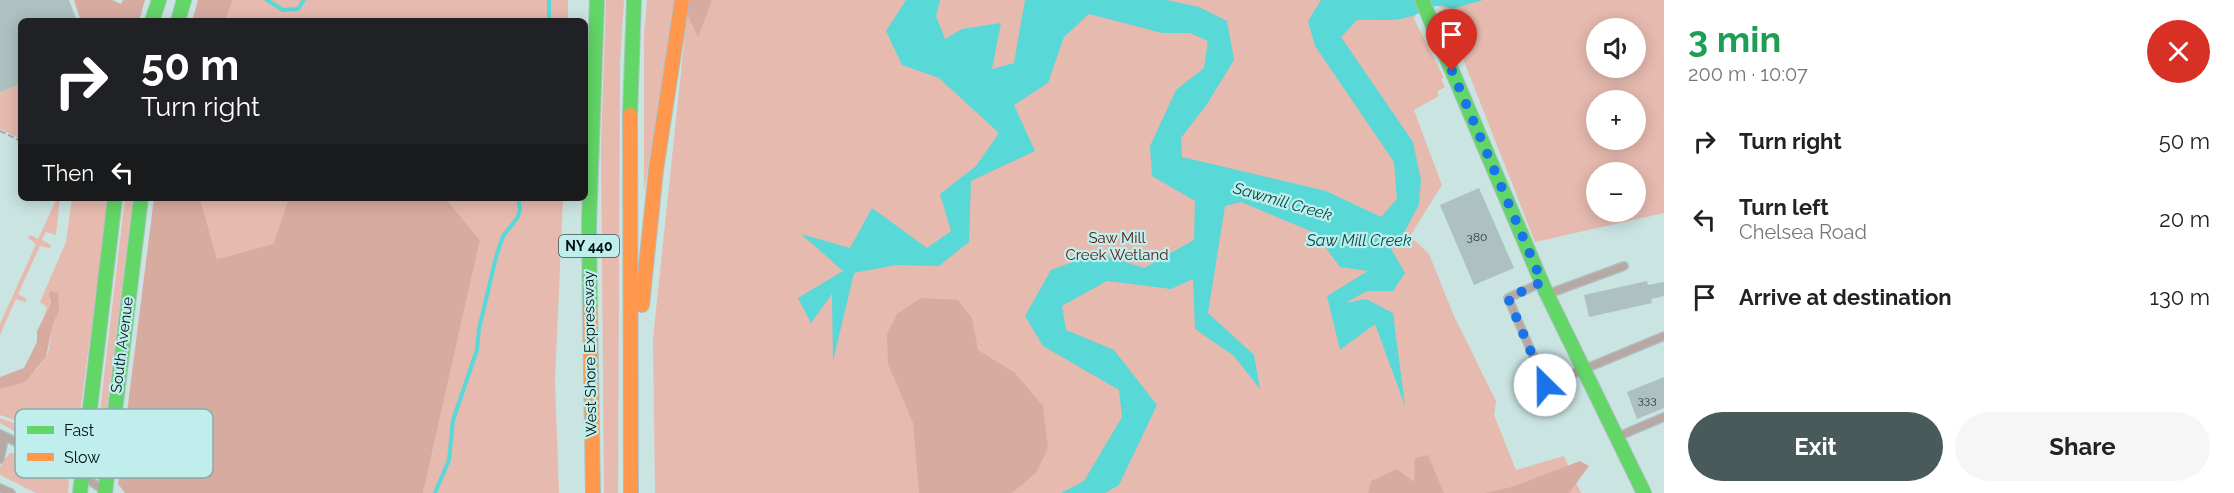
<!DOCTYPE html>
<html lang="en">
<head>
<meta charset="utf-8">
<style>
	:root { --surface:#fff; --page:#f6f6f6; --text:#222; --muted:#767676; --accent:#485b5a }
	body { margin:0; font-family:Raleway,sans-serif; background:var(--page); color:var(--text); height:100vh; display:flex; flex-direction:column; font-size:22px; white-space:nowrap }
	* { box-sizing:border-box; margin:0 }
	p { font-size:20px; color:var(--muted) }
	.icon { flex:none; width:33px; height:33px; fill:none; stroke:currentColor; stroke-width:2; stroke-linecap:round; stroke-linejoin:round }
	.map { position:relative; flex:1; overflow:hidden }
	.panel { display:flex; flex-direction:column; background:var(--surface); width:570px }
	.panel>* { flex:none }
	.guide { position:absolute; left:18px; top:18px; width:570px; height:183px; border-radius:9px; box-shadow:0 3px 15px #0003; background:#202124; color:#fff; overflow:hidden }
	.controls { position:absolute; left:1586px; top:18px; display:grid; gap:12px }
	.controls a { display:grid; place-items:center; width:60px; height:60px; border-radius:50%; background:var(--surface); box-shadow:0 3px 15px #0003; font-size:30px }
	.pin { position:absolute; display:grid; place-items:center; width:51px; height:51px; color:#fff; margin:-62px -26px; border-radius:50% 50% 50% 0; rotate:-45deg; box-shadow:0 0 6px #0007 }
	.pin .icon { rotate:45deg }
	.me { position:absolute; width:66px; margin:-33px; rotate:337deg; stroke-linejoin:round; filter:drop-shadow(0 0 4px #0008) }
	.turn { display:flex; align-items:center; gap:21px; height:126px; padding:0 24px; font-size:27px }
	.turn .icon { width:78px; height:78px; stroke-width:2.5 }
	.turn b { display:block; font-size:42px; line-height:51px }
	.then { display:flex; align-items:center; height:57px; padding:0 24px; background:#0003; gap:12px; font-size:22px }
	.round { display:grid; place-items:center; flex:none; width:63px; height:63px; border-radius:32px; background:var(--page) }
	.headline { display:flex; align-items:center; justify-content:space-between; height:102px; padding:0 24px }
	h1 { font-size:36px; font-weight:700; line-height:45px; color:#1e9e55 }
	.button { display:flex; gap:12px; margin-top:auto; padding:12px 24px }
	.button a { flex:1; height:69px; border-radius:36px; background:var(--accent); color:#fff; font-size:24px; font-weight:700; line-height:69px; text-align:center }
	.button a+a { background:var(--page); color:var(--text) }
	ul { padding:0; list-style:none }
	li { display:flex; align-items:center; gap:18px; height:78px; padding:0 24px }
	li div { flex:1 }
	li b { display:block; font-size:22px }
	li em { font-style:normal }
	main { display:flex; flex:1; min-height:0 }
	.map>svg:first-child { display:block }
	.green { fill:#e6baaf; fill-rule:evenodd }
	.forest { fill:#d8aba1 }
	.water { fill:#58d8d6 }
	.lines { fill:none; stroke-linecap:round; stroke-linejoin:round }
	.stream { stroke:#58d8d6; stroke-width:4 }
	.building { fill:#adc1c0 }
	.lane-casing { stroke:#adc0bf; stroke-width:10 }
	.fast-casing { stroke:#adc0bf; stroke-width:16 }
	.slow-casing { stroke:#adc0bf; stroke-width:16 }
	.path { stroke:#a8a4a1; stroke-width:2; stroke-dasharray:6 3; stroke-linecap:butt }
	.lane { stroke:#b7a8a4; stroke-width:7 }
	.fast { stroke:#63d668; stroke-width:14 }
	.slow { stroke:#ff974d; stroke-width:14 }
	.route { stroke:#1a73e8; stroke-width:10; stroke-dasharray:0 18 }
	.labels { text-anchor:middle; stroke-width:4.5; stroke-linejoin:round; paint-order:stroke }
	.number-label { font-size:12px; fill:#2d3d3d }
	.shield { fill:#c0eeec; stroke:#3b5353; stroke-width:1.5 }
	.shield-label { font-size:14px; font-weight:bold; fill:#021111 }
	.park-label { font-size:15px; fill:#56170e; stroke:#c0eeec }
	.street-label { font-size:15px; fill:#021111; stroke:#c0eeec }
	.water-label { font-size:16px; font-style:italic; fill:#024c4b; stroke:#c0eeec }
	.key { fill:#c0eeec; stroke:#87acaa; stroke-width:1.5 }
	.key-label { font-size:16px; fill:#021111 }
</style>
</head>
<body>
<main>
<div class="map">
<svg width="1664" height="493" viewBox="0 0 1664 493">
	<rect width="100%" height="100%" fill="#cae4e2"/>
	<path class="green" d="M233 0H568V21H225Z
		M606 0H624L620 61 618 493H604L601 147Z
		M647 0H677L644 191V33Z
		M701 0H1406L1413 15 1416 13 1414 19 1444 78 1441 79 1445 87 1437 92 1439 96 1414 110 1442 185 1410 236 1429 254 1454 316 1496 401 1494 415 1516 470 1564 456 1581 493H655L653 339 687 14Z
		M1465 0H1664V213L1535 242 1443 8 1436 5ZM1596 28H1635V68H1596ZM1596 100H1635V140H1596ZM1596 172H1635V212H1596Z
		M21 84V139L0 129V92Z
		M57 198H60L56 235 46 232 42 240 51 245V248L40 246 18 294 27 299 25 302 16 299 0 335V324L36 244 28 238 30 235 38 239Z
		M72 198H110C100 272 87 355 79 423L74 434 68 440 0 415V389C20 384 34 375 46 357 51 349 50 334 52 325 55 315 59 313 57 302L49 298 51 303 44 316 47 307 40 302 66 242Z
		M125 198H133L99 472 93 471Z
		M200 198H289L273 244 217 259Z
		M445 198H563L555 381 559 493H423L480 240Z
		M0 418 65 442C44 453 19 433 0 423Z
		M10 453H16L17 459H28L69 480 68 493H36L0 475V466Z"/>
	<path class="forest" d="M74 0H112L121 4 123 0H145L139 21H81Z
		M198 0H233L225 21H192Z
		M690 0H712L698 37 687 14Z
		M154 198H200L217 259 273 244 289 198H445L480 240 423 493H125L118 484Z
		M51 291 58 293 59 311 53 323 46 357 25 382 0 389V377L24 368 37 342V331L51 303 49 294Z
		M921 298 958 300 972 318 978 350 1015 373 1043 406 1048 448 1036 473 1012 493H919L913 423 888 364 887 334 897 314Z
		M1428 455 1444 493H1368L1371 481 1397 469 1414 482 1415 458Z
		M1580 461 1589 466 1569 493H1485L1512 487Z"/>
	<path class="water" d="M906 0H940L936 16 945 39 962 29 1001 23 992 69 1014 63 1025 0H1167L1199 7 1227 21 1234 60 1207 104 1181 138 1182 157 1326 191 1381 217 1397 199 1394 162 1315 46 1308 21 1321 0H1483L1452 9C1435 0 1426 12 1409 17 1394 22 1373 19 1357 20L1341 37 1413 142 1421 180 1419 204 1405 231 1390 247 1405 273 1393 291H1367L1345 303 1366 299 1393 313 1405 406 1375 324 1340 350 1327 296 1368 271 1340 267 1315 233 1241 202 1225 206 1208 313 1254 355 1260 389 1234 356 1195 329 1193 279 1171 289 1107 281 1062 306 1066 330 1114 350 1157 405 1119 485 1105 493H1061L1084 481 1122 417 1119 390 1043 346 1025 316 1051 270 1097 253 1144 268 1194 240 1195 201 1152 176 1150 146 1176 90 1204 68 1208 41 1190 33H1162L1089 14 1064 37 1048 83 1014 105 1035 151 971 181 969 242 939 266 896 265 854 273 833 361 832 294 811 323 798 298 843 271 801 234 850 248 872 208 927 248 951 231 940 194 976 166 999 133 939 78 902 65 886 31Z"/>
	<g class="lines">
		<path class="stream" d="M267 0 283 10 298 9 304 0
			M549 21V0
			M435 493 449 460 453 420 477 350 479 329 496 257 503 236 518 217 520 209 518 198"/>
	</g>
	<path class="building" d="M0 0H69L77 21H21V84L0 92Z
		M1479 188 1514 268 1474 285 1440 205Z
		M1647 281 1648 285 1664 282V296L1651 299 1652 303 1589 317 1584 295Z
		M1664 377V408L1637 419 1627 392Z"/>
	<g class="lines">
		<defs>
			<path id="lane" d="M1541 283 1508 298 1546 385 1664 336
				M1548 294 1624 266
				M0 434 82 475 103 490
				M0 435 3 444 0 459
				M1619 436 1664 417
				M0 488 11 493"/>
			<path id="fast" d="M1422 0 1545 290 1644 493
				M152 21 159 0
				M178 21 184 0
				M630 115 634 0
				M590 309 589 224 597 0
				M80 493 115 198
				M105 493 141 198"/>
			<path id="slow" d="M630 115 631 493
				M642 305 656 170 682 0
				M590 309 593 493"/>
		</defs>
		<use href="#lane" class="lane-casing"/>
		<use href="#fast" class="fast-casing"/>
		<use href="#slow" class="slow-casing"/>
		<path class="path" d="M0 131 21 141"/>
		<use href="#lane" class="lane"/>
		<use href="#fast" class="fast"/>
		<use href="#slow" class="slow"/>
	</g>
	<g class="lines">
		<path class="route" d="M1452 71 1542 282 1508 298 1545 385"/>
	</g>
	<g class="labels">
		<g class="number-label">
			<text x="1477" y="241">380</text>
			<text x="1647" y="404">333</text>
		</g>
		<rect class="shield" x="559" y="235" width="60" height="22" rx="4.5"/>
		<g class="shield-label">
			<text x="589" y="251">NY 440</text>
		</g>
		<g class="park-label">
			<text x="1117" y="243">Saw Mill<tspan x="1117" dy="17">Creek Wetland</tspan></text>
		</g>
		<g class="street-label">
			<text transform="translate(122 345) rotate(-83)" y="5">South Avenue</text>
			<text transform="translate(590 354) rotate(-91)" y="5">West Shore Expressway</text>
		</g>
		<g class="water-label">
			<text transform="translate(1283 201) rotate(16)" y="6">Sawmill Creek</text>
			<text x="1359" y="246">Saw Mill Creek</text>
		</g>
	</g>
	<rect x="15" y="409" width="198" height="69" rx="9" class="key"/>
	<rect x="27" y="426" width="27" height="8" fill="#63d668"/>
	<rect x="27" y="453" width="27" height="8" fill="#ff974d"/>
	<g class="key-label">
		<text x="64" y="436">Fast</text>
		<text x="64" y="463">Slow</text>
	</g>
</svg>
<div class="controls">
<a><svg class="icon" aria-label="sound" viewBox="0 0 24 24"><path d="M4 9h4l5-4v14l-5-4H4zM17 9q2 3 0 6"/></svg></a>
<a>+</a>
<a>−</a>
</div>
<div class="pin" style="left:1452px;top:71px;background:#d93025"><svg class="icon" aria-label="arrive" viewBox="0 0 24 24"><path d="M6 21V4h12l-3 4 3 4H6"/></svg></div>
<svg class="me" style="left:1545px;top:385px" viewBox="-20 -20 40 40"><circle r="19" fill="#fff"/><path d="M0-13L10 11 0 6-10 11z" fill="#1a73e8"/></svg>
<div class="guide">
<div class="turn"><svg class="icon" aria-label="right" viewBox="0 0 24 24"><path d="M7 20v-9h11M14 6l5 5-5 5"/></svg><div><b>50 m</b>Turn right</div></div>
<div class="then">Then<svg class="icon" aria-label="left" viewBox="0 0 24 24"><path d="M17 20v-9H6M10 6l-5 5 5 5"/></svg></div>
</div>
</div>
<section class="panel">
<div class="headline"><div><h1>3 min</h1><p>200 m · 10:07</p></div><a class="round" style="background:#d93025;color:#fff"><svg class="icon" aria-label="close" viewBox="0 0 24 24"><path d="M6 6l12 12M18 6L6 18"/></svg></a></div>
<ul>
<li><svg class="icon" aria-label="right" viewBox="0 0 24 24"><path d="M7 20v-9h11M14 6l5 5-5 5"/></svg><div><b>Turn right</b></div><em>50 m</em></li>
<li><svg class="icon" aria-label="left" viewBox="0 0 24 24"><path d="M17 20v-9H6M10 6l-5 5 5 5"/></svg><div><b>Turn left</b><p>Chelsea Road</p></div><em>20 m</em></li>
<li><svg class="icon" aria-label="arrive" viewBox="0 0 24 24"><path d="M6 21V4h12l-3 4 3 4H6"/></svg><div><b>Arrive at destination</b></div><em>130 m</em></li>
</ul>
<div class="button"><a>Exit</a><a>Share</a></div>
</section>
</main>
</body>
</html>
